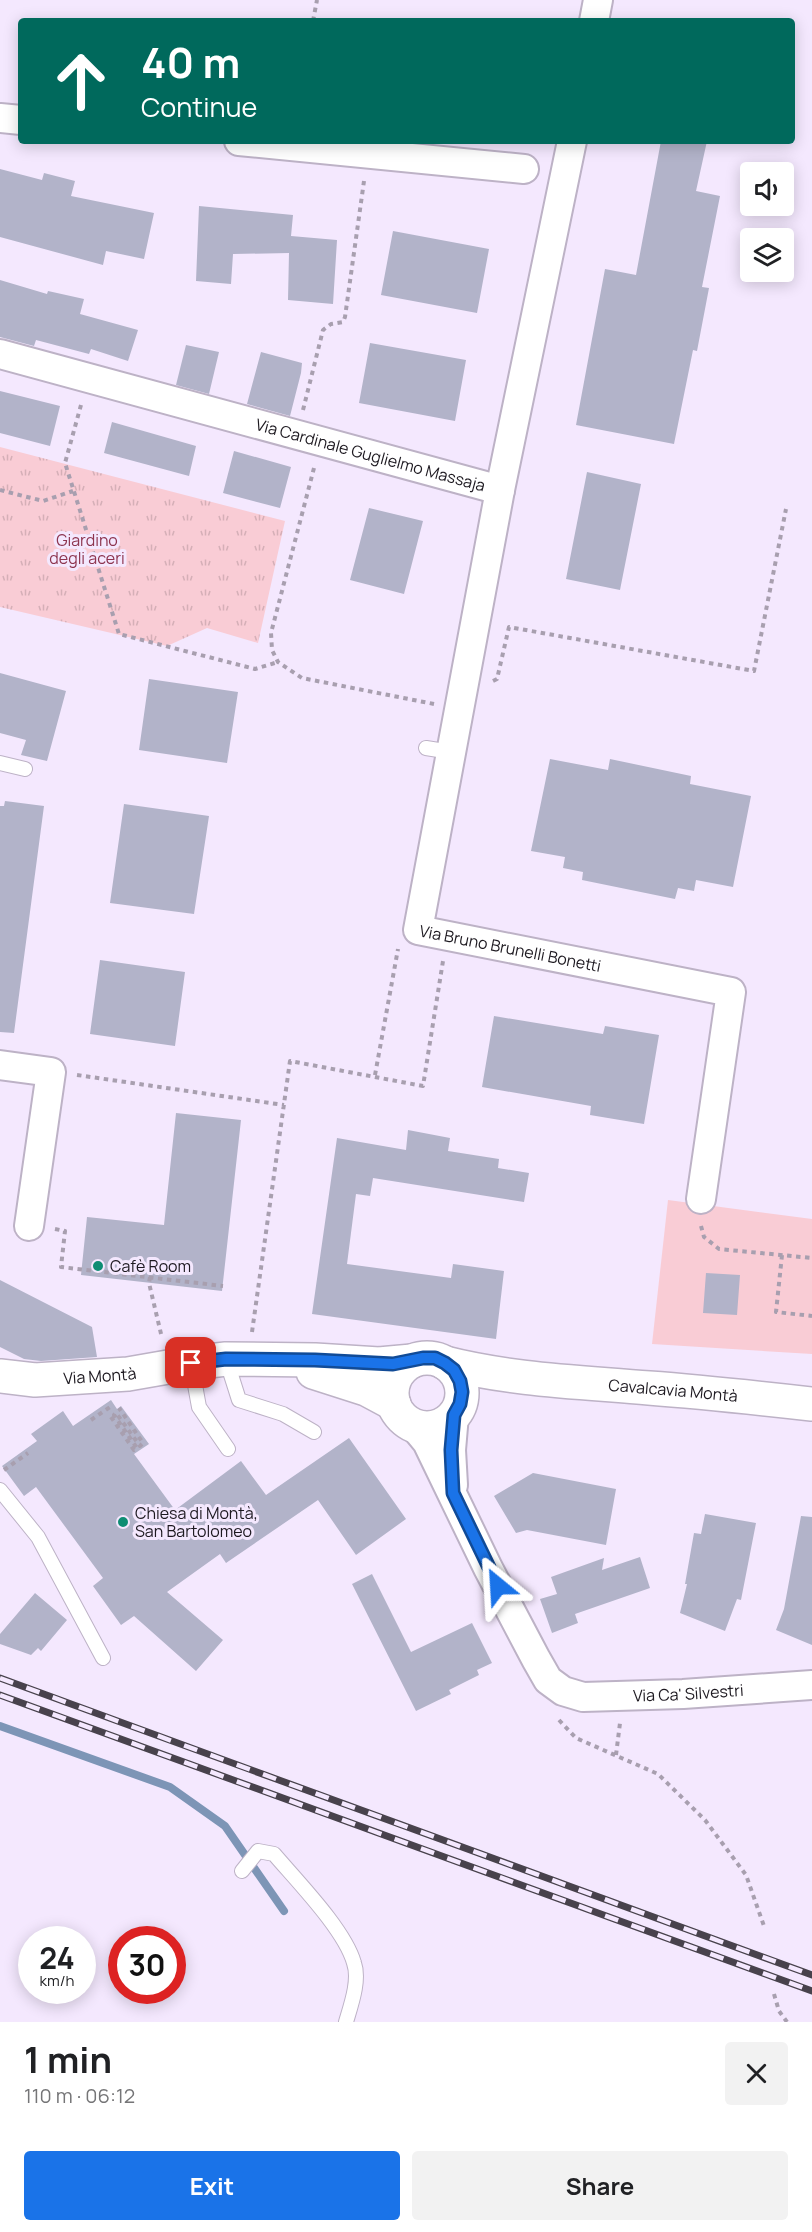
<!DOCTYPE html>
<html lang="en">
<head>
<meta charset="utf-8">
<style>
	:root { --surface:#fff; --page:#f2f2f2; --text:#202124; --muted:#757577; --accent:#1a73e8 }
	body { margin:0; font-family:Manrope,sans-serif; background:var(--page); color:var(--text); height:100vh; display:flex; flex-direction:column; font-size:22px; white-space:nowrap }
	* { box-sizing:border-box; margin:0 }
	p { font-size:20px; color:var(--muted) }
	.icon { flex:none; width:33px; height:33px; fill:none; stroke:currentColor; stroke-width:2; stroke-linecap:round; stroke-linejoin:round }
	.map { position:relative; height:2022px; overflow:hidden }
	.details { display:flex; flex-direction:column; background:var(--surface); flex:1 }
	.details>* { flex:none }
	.banner { position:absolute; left:18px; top:18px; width:777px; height:126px; border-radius:6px; box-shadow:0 3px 15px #0003; background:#00695c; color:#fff; overflow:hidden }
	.tools { position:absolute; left:740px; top:162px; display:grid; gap:12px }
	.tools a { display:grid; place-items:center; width:54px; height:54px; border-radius:6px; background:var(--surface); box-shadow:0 3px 15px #0003; font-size:30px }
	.speed { position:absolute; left:18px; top:1926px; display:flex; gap:12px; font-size:30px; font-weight:700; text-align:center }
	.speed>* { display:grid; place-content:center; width:78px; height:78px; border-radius:50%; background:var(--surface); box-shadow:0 3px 15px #0003; line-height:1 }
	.speed small { font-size:15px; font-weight:400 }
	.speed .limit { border:9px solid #d22; background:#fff; color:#111 }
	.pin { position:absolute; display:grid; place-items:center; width:51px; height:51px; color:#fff; margin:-26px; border-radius:12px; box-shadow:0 3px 9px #0006 }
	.me { position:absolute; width:66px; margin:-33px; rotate:333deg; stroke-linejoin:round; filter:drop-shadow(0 0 4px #0008) }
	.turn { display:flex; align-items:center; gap:21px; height:126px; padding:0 24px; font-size:27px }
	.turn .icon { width:78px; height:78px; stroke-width:2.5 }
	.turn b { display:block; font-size:42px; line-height:51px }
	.round { display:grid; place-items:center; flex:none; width:63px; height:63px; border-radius:6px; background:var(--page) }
	.head { display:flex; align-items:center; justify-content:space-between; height:102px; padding:0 24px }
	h1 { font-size:36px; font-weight:700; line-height:45px }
	.action { display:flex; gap:12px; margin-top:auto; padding:12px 24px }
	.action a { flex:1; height:69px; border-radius:6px; background:var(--accent); color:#fff; font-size:24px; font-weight:700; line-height:69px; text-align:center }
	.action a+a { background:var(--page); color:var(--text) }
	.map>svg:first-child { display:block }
	.grass { fill:url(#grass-tufts) }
	.garden { fill:#f9ccd5 }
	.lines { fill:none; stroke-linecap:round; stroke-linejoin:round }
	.stream { stroke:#7d95b6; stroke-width:8 }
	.building { fill:#b2b3c9 }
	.service-casing { stroke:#bdb2c6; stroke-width:16 }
	.minor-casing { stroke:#bdb2c6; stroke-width:32 }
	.secondary-casing { stroke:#bdb2c6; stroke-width:36 }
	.path { stroke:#a89faf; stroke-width:4; stroke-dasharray:4.5 4.5; stroke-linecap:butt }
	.service { stroke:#fff; stroke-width:14 }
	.minor { stroke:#fff; stroke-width:28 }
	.secondary { stroke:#fff; stroke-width:33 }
	.rail-casing { stroke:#48424c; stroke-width:7 }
	.rail { stroke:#f4e8fe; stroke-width:4.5; stroke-dasharray:14; stroke-linecap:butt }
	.route-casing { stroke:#114b97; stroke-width:15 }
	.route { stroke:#1a73e8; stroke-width:10 }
	.poi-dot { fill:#0e8d73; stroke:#f4e8fe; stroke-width:2 }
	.labels { text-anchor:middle; stroke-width:6; stroke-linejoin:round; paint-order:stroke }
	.street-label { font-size:16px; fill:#1d1920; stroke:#f4e8fe }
	.park-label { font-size:16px; fill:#8d344f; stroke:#f4e8fe }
	.poi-label { font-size:16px; fill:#1d1920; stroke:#f4e8fe; text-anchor:start }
</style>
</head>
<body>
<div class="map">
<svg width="812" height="2022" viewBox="0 0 812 2022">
	<defs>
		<pattern id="grass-tufts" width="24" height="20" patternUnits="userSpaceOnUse" patternTransform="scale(1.5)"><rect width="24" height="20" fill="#f9ccd5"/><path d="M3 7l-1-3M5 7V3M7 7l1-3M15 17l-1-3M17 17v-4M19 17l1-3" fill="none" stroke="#d5afb7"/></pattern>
	</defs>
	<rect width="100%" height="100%" fill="#f4e8fe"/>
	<path class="grass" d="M0 447 285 521 258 643 207 628 167 646 0 607Z"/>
	<path class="garden" d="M668 1200 812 1219V1354L652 1344Z"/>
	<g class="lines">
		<path class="stream" d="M0 1726 170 1787 225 1826 284 1911"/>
	</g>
	<path class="building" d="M661 141H707L696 191 720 196 702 287 709 288 697 351 693 350 674 444 576 425 605 269 636 275Z
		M0 169 42 180 44 173 75 181 71 196 154 213 144 259 106 251 103 265 0 237Z
		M199 206 293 215 291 236 337 240 333 304 288 300 289 253 233 254 231 284 196 281Z
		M393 231 489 249 477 313 381 295Z
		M0 280 47 294 48 291 84 299 80 314 138 330 128 361 91 349 89 354 36 340 34 346 0 337Z
		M370 343 466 360 455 421 359 403Z
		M186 345 219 352 209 394 176 385Z
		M261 352 302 363 301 373 290 416 247 404Z
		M0 391 60 406 50 446 0 433Z
		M112 422 196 446 189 476 104 453Z
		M234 451 291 467 280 508 223 493Z
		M587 472 641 484 620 590 566 579Z
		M369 508 423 521 404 594 350 580Z
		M0 673 66 691 47 761 21 755 26 740 0 733Z
		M149 679 238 692 227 763 139 750Z
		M550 759 608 770 610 759 691 776 690 784 751 796 733 887 696 880 694 891 678 888 675 899 582 880 583 872 563 868 565 857 531 851Z
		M5 801 44 806 14 1033 0 1032V806H4Z
		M124 804 209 816 194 914 110 903Z
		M100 960 185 972 175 1046 90 1034Z
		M494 1016 603 1034 605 1026 659 1035 644 1124 590 1115 591 1106 482 1087Z
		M176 1113 241 1120 222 1291 81 1275 87 1217 164 1225Z
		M408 1130 450 1138 448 1151 499 1159 498 1168 529 1173 524 1202 373 1178 370 1196 356 1194 347 1264 451 1278 453 1264 504 1271 496 1339 312 1314 337 1138 406 1150Z
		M706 1273 740 1275 737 1315 703 1313Z
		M0 1280 92 1327 97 1357 41 1361 24 1359 0 1347Z
		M111 1400 117 1409 121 1406 149 1444 134 1454 175 1510 241 1461 266 1495 349 1438 406 1519 356 1555 318 1500 226 1563 220 1554 167 1592 223 1640 196 1671 134 1616 121 1625 93 1586 103 1578 36 1487 24 1496 2 1466 37 1441 31 1434 63 1411 73 1426Z
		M533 1473 616 1489 606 1545 527 1530 516 1533 494 1496Z
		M705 1514 756 1523 741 1600 737 1599 725 1631 680 1613 687 1584H685L694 1533 701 1534Z
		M801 1516 812 1517V1645L776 1630 784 1609Z
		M640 1557 650 1588 575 1614 578 1623 552 1633 540 1599 557 1594 551 1577 604 1558 602 1570Z
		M372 1574 411 1652 472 1623 492 1663 477 1670 479 1675 449 1690 451 1694 416 1711 352 1584Z
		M35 1593 67 1620 41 1651 38 1648 31 1655 0 1644V1634Z"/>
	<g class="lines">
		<defs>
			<path id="service" d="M426 748 451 752
				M0 763 25 769
				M226 1359 239 1400 283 1414 314 1432
				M191 1363 199 1407 228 1449
				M0 1490 38 1537 103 1658
				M242 1871 258 1851 274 1854C297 1881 345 1930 354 1963 360 1980 351 2005 346 2022"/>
			<g id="minor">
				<path d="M594 21 598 0"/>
				<path d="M0 118 21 120"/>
				<path d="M239 141 524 169"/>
				<path id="s1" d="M572 141 500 490 418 930 731 992 701 1199"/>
				<path id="s2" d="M0 354 500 490"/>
				<path d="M0 1065 51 1072 29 1226"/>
				<path id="s3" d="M413 1425 427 1442 488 1568 536 1659 548 1680 563 1691 583 1697 683 1694 812 1685"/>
				<path d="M453 1485 451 1450 454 1415"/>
			</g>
			<g id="secondary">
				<circle cx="427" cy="1393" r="35"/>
				<path id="s4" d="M445 1363C512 1380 580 1382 649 1388 703 1392 758 1398 812 1404"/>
				<path d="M313 1372 366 1389 394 1404"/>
				<path id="s5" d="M0 1376 35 1380 128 1374 191 1363 226 1359 315 1360 379 1364 412 1361"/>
			</g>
		</defs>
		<use href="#service" class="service-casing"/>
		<use href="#minor" class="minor-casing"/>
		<use href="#secondary" class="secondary-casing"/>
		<path class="path" d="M313 21 317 0
			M81 405 65 463 119 634 255 669 278 662
			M303 410 323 330 331 324 343 322 345 317 364 181
			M314 468 271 633 272 650 278 662 302 678 434 704
			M0 490 43 501 73 491
			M493 681 497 679 509 627 754 671 786 509
			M77 1075 284 1105
			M375 1075 398 949
			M701 1226 704 1237 719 1249 812 1258
			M55 1229 65 1231 61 1267 223 1286
			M782 1255 776 1312 812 1316
			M150 1277 149 1283 162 1338
			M252 1332 290 1061 423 1086 443 961
			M111 1417 134 1450 137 1448 114 1415 116 1413 140 1446 143 1443 119 1408
			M91 1420 113 1405
			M4 1470 28 1453
			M559 1720 576 1738 658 1774 705 1820 746 1875 764 1926
			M616 1755 620 1723
			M774 1994 779 2011 787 2022"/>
		<use href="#service" class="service"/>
		<use href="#minor" class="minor"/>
		<use href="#secondary" class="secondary"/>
		<defs>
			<path id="rail" d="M0 1678 812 1975
				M0 1695 812 1991"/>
		</defs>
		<use href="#rail" class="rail-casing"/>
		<use href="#rail" class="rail"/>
	</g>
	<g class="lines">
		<defs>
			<path id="route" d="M191 1363 226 1359 315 1360 393 1364 423 1358H435L445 1363 454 1370 460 1381 462 1392 460 1404 454 1415 451 1450 453 1493 498 1586"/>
		</defs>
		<use href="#route" class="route-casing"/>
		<use href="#route" class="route"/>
	</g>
	<g class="poi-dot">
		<circle cx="98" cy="1266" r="6"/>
		<circle cx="123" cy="1522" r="6"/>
	</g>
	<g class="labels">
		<g class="street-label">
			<text dy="6" stroke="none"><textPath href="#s2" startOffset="384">Via Cardinale Guglielmo Massaja</textPath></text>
			<text dy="6" stroke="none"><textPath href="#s1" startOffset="898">Via Bruno Brunelli Bonetti</textPath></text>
			<text dy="6" stroke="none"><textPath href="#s5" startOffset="100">Via Montà</textPath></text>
			<text dy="6" stroke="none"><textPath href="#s4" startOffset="230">Cavalcavia Montà</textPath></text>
			<text dy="6" stroke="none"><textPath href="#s3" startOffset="434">Via Ca' Silvestri</textPath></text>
		</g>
		<g class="park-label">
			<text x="87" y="546">Giardino<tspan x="87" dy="18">degli aceri</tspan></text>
		</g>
		<g class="poi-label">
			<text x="110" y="1272">Cafè Room</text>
			<text x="135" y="1519">Chiesa di Montà,<tspan x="135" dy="18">San Bartolomeo</tspan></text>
		</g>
	</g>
</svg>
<div class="tools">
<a><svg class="icon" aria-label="sound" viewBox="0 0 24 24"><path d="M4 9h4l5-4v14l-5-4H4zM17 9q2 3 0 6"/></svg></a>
<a><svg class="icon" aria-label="layers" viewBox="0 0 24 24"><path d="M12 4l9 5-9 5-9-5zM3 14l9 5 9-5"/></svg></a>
</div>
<div class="speed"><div>24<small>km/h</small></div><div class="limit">30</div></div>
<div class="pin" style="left:191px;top:1363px;background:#d93025"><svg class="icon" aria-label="arrive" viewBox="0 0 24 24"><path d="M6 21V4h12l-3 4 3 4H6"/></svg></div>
<svg class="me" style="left:498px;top:1586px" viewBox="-20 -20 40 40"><path d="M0-17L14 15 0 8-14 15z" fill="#1a73e8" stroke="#fff" stroke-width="4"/></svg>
<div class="banner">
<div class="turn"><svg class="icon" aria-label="ahead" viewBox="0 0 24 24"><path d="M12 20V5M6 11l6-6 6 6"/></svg><div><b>40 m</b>Continue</div></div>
</div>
</div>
<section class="details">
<div class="head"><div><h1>1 min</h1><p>110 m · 06:12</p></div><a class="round"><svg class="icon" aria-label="close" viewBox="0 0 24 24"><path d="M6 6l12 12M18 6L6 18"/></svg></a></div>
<div class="action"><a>Exit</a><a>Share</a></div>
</section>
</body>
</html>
